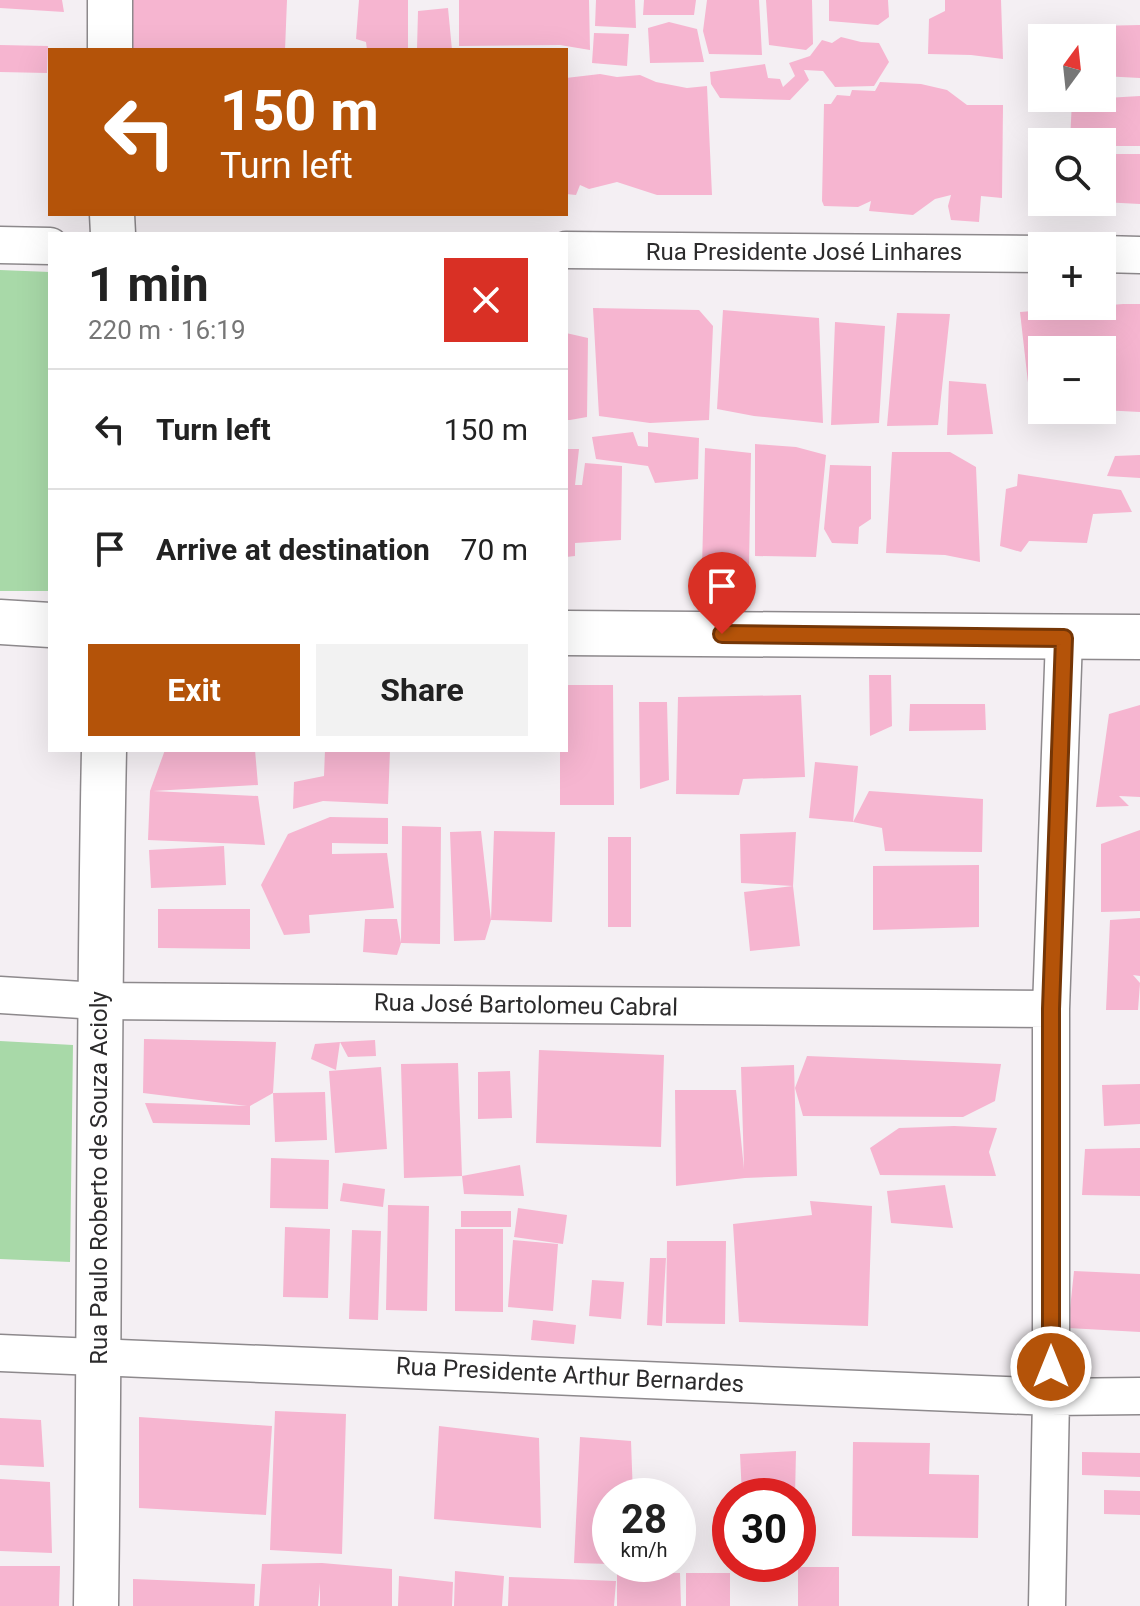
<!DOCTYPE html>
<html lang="en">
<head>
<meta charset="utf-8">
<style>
	:root { --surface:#fff; --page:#f2f2f2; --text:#222; --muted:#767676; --line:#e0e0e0; --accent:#b45309 }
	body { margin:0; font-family:Roboto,sans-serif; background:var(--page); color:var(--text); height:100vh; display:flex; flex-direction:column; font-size:30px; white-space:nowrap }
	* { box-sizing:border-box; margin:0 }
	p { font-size:26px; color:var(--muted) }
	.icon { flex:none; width:44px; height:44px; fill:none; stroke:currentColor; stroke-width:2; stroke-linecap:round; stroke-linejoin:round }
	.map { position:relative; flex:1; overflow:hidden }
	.sheet { position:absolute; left:48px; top:232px; width:520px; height:520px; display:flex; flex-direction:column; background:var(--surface); border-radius:0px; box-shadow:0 8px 32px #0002 }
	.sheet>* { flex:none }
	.guide { position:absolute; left:48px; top:48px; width:520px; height:168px; border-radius:0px; box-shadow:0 8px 32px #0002; background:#b45309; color:#fff; overflow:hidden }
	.needle { width:52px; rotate:15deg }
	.tools { position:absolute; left:1028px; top:24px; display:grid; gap:16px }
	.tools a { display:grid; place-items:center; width:88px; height:88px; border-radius:0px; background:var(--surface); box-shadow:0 8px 32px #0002; font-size:40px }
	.speed { position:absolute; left:592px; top:1478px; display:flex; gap:16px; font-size:40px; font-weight:700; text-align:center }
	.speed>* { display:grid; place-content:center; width:104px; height:104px; border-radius:50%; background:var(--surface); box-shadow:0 8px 32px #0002; line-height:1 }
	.speed small { font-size:20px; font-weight:400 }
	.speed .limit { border:12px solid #d22; background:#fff; color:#111 }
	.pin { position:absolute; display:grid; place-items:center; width:68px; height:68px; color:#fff; margin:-82px -34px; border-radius:50% 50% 50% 0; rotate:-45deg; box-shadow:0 0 8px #0007 }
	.pin .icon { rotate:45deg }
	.me { position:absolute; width:88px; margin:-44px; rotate:0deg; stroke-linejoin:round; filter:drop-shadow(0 0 6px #0008) }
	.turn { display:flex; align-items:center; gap:28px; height:168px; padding:0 40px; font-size:36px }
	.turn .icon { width:104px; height:104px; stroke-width:2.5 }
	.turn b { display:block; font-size:56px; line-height:68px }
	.round { display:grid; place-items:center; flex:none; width:84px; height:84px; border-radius:0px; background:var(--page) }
	.headline { display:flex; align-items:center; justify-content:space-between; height:136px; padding:0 40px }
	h1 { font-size:48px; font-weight:700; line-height:60px }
	.button { display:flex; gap:16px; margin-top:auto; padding:16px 40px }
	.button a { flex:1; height:92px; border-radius:0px; background:var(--accent); color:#fff; font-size:32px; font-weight:700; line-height:92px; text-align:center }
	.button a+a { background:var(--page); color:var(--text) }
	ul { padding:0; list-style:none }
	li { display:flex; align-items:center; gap:24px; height:120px; padding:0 40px; border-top:2px solid var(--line) }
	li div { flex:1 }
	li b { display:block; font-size:30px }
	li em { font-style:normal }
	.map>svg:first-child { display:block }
	.green { fill:#a8d9a8 }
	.building { fill:#f6b5d0 }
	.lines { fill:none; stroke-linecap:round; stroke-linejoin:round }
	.minor-casing { stroke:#8d898c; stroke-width:39 }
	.tertiary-casing { stroke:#8d898c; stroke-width:47 }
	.secondary-casing { stroke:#8d898c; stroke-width:47 }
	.minor { stroke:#fff; stroke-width:36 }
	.tertiary { stroke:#fff; stroke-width:44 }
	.secondary { stroke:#fff; stroke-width:44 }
	.route-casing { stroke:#753606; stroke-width:20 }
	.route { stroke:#b45309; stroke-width:14 }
	.labels { text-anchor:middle; stroke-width:6; stroke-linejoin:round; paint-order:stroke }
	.street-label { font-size:24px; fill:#2c2b2c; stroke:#fff }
</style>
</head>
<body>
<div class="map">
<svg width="1140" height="1606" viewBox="0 0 1140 1606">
	<rect width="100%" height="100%" fill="#f4eff3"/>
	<path class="green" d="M0 270 50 272V591H0Z
		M0 1041 73 1045 70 1262 0 1259Z"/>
	<path class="building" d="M0 0H62L64 12 0 8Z
		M128 0H287L285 50 126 48Z
		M359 0H408V49L367 50 366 42 356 39Z
		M459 0H589L590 50 560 45 459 46Z
		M596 0H635L636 28 595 26Z
		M644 0H696L694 15H643Z
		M707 0H759L762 55 709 54 703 31Z
		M766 0H812L813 44 806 50 769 45Z
		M829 0H888L889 17 878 25 829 21Z
		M945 0H1001L1003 59 971 55 928 54 929 19 945 11Z
		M448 8 452 50 417 49 418 11Z
		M669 22 697 29 704 62 650 63 648 28Z
		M1140 25V78L1102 76V38H1053L1052 27Z
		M594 33 629 34 627 66 592 63Z
		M841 37 861 42 879 43 889 62 874 86 835 87 823 71 804 70 809 80 790 100 720 98 711 84 710 72 765 64 768 78 780 79 783 87 795 76 789 63 810 56 822 40 832 43Z
		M0 45 48 46 47 73 0 72Z
		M600 74 617 77 640 75 656 82 687 88 707 86 712 195H657L617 182 589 189 580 185 576 195 566 194V78Z
		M880 82 921 84 947 90 967 105H1003L1002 198 981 196 979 222 951 220 948 206 951 195 935 199 913 215 869 211 871 201 858 207 824 206 822 201 824 104H831L837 95 850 96 852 90 875 91Z
		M1140 96V146H1102V142H1070L1072 100Z
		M1102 154H1140V204L1102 202Z
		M1123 304H1140V412L1102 410V350H1042V409H1031L1020 312Z
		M593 308 699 310 713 326 709 420 650 423 599 416Z
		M723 310 819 318 823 423 754 416 717 409Z
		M897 313 950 314 938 425 887 426Z
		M835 322 885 326 879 423 831 425Z
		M566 333 588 338 587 417 570 420H566Z
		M949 381 986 384 993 434 947 435Z
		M633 432 638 446 648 447V432L699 438 698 479 655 483 648 466 596 459 592 437Z
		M755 444 796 447 826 455 816 557 755 556Z
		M705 448 751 453 749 566 702 568Z
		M566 449H579L575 485H582L585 463 622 466 621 540 575 543V556L566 557Z
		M892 452H950L976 467 980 562 945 555 886 553Z
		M1140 455V478L1107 476 1115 456Z
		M830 465 871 466V519L859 527 858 544 832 543 824 529Z
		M1018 474 1121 490 1132 512 1093 514 1087 543 1029 541 1021 552 1000 546 1006 489 1017 486Z
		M869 675H891L892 726 870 736Z
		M566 685H613L614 805H560V750H566Z
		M801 695 805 777 743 779 739 795 676 794 678 697Z
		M639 702H667L669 780 640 789Z
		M910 704H985L986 730 909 731Z
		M1140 705V797L1119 796 1129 806 1096 807 1109 714Z
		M165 750H255L258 785 153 791 258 796 265 845 148 840 150 791Z
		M325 750H390L388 804 323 801 293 809 294 782 324 776Z
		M815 762 858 766 853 822 809 818Z
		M869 791 983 799 982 852 885 851 882 828 853 822Z
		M330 817 388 818V844L332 843V854L387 853 394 908 309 915 310 933 284 935 261 885 288 834Z
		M402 826 441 827 440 944 401 943Z
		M1140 830V911L1101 912V844Z
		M481 831 491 920 485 940 454 941 450 832Z
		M494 831 555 832 552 922 491 920Z
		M796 832 793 886 741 883 740 834Z
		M608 837H631V927H608Z
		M224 846 226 885 151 888 149 850Z
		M979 865V927L873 930V866Z
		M793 886 800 946 750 951 744 892Z
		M158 909H250V949L158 948Z
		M1140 918V976L1133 975 1140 983 1138 1010H1106L1110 920Z
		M365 919H397L401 943 397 955 363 952Z
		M144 1039 276 1042 273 1093 250 1106V1125L153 1123 145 1103 247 1106 143 1093Z
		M375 1040 376 1056 348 1057 340 1042Z
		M340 1042 336 1070 311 1059 315 1044Z
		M539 1050 664 1055 661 1147 536 1143Z
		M807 1056 1001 1064 995 1101 963 1117 803 1116 795 1088Z
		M458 1063 462 1176 404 1178 401 1064Z
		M794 1065 797 1176 745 1178 676 1186 675 1090H736L744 1169 741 1067Z
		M381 1067 387 1149 335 1153 329 1071Z
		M510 1071 512 1118 478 1119V1072Z
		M1140 1084V1124L1104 1126 1102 1085Z
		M325 1092 327 1140 275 1142 273 1093Z
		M954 1126 997 1128 989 1152 996 1176 880 1175 870 1148 899 1128Z
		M1140 1148V1196L1082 1195 1085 1149Z
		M271 1158 329 1160 328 1209 270 1208Z
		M520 1165 524 1196 464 1194 462 1176Z
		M343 1183 385 1189 383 1207 340 1201Z
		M945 1185 953 1228 891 1223 887 1191Z
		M810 1201 872 1206 868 1326 739 1322 733 1224 812 1215Z
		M388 1205 429 1206 427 1311 386 1310Z
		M518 1208 567 1215 563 1244 514 1237Z
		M461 1211H511V1227H461Z
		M285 1227 330 1229 328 1298 283 1297Z
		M455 1229H503V1312L455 1311Z
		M352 1230 381 1231 378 1320 349 1319Z
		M513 1240 558 1244 553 1311 508 1307Z
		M667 1241H726L725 1324 666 1323Z
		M650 1258H666L662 1326 647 1325Z
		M1074 1271 1140 1274V1332L1068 1328Z
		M592 1280 624 1282 621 1319 589 1316Z
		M533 1320 576 1325 574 1344 531 1340Z
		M275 1411 346 1414 342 1554 270 1550Z
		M139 1417 272 1426 266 1515 139 1508Z
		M0 1418 41 1420 44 1467 0 1465Z
		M439 1426 539 1438 541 1528 434 1519Z
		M580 1437 631 1441 633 1496H610V1564L574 1563Z
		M853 1442 930 1443 929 1474 979 1475 978 1538 852 1536Z
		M796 1451 795 1496H742L740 1454Z
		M1082 1452 1140 1453V1477L1082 1475Z
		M0 1479 50 1482 52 1553 0 1551Z
		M1104 1490 1140 1491V1515L1104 1514Z
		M322 1563 392 1569V1606H320V1583L318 1606H259L262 1564Z
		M0 1566H60L59 1606H0Z
		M798 1567H839V1606H798Z
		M455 1571 504 1576 502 1606H454Z
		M617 1572 680 1573 681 1606H617Z
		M686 1573H730V1606H686Z
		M399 1576 453 1582 452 1606H398Z
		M509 1577 616 1581 614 1606H508Z
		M133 1579 255 1584 254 1606H133Z"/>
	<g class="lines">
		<defs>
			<path id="minor" d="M0 245 50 246
				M566 250 1042 254
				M1102 254 1140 255
				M0 995 98 1001 1051 1009
				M0 1353 1051 1397 1140 1396
				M1047 1606 1051 1397V1009L1064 638"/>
			<path id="tertiary" d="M110 0V50
				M112 214 113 234
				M96 1606C100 1321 98 1035 104 750"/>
			<path id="secondary" d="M0 622 50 625
				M566 633 1140 637"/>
		</defs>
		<use href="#minor" class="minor-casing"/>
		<use href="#tertiary" class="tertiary-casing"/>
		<use href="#secondary" class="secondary-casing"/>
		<use href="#minor" class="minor"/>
		<use href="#tertiary" class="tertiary"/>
		<use href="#secondary" class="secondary"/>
	</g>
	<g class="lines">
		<defs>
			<path id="route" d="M722 634 1064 638 1051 1009V1367"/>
		</defs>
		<use href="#route" class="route-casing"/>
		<use href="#route" class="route"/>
	</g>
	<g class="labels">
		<g class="street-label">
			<text x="804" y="260">Rua Presidente José Linhares</text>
			<text transform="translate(526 1005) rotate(1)" y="8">Rua José Bartolomeu Cabral</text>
			<text transform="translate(99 1178) rotate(-90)" y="8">Rua Paulo Roberto de Souza Acioly</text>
			<text transform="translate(570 1375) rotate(3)" y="8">Rua Presidente Arthur Bernardes</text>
		</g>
	</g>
</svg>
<div class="tools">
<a><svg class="needle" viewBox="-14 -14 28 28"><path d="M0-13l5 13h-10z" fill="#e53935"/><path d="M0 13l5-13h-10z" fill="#767676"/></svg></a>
<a><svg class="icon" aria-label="search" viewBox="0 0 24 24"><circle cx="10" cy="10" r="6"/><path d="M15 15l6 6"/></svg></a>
<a>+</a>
<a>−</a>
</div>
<div class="speed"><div>28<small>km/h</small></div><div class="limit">30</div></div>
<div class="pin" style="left:722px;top:634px;background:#d93025"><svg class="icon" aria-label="arrive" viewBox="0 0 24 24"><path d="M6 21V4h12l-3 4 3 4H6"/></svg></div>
<svg class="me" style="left:1051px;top:1367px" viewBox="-20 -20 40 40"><circle r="17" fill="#b45309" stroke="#fff" stroke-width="3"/><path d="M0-11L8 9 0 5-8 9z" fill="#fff"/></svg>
<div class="guide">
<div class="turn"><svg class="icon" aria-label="left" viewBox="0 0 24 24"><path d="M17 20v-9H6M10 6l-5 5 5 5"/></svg><div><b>150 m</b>Turn left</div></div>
</div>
<section class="sheet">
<div class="headline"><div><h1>1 min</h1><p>220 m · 16:19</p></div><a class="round" style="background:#d93025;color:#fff"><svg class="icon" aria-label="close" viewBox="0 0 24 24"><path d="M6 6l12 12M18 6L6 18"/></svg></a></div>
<ul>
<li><svg class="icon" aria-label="left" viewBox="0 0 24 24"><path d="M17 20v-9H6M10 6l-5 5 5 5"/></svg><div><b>Turn left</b></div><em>150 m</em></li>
<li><svg class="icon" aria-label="arrive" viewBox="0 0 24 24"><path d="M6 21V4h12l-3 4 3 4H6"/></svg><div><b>Arrive at destination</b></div><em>70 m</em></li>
</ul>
<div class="button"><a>Exit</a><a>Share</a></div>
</section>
</div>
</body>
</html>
